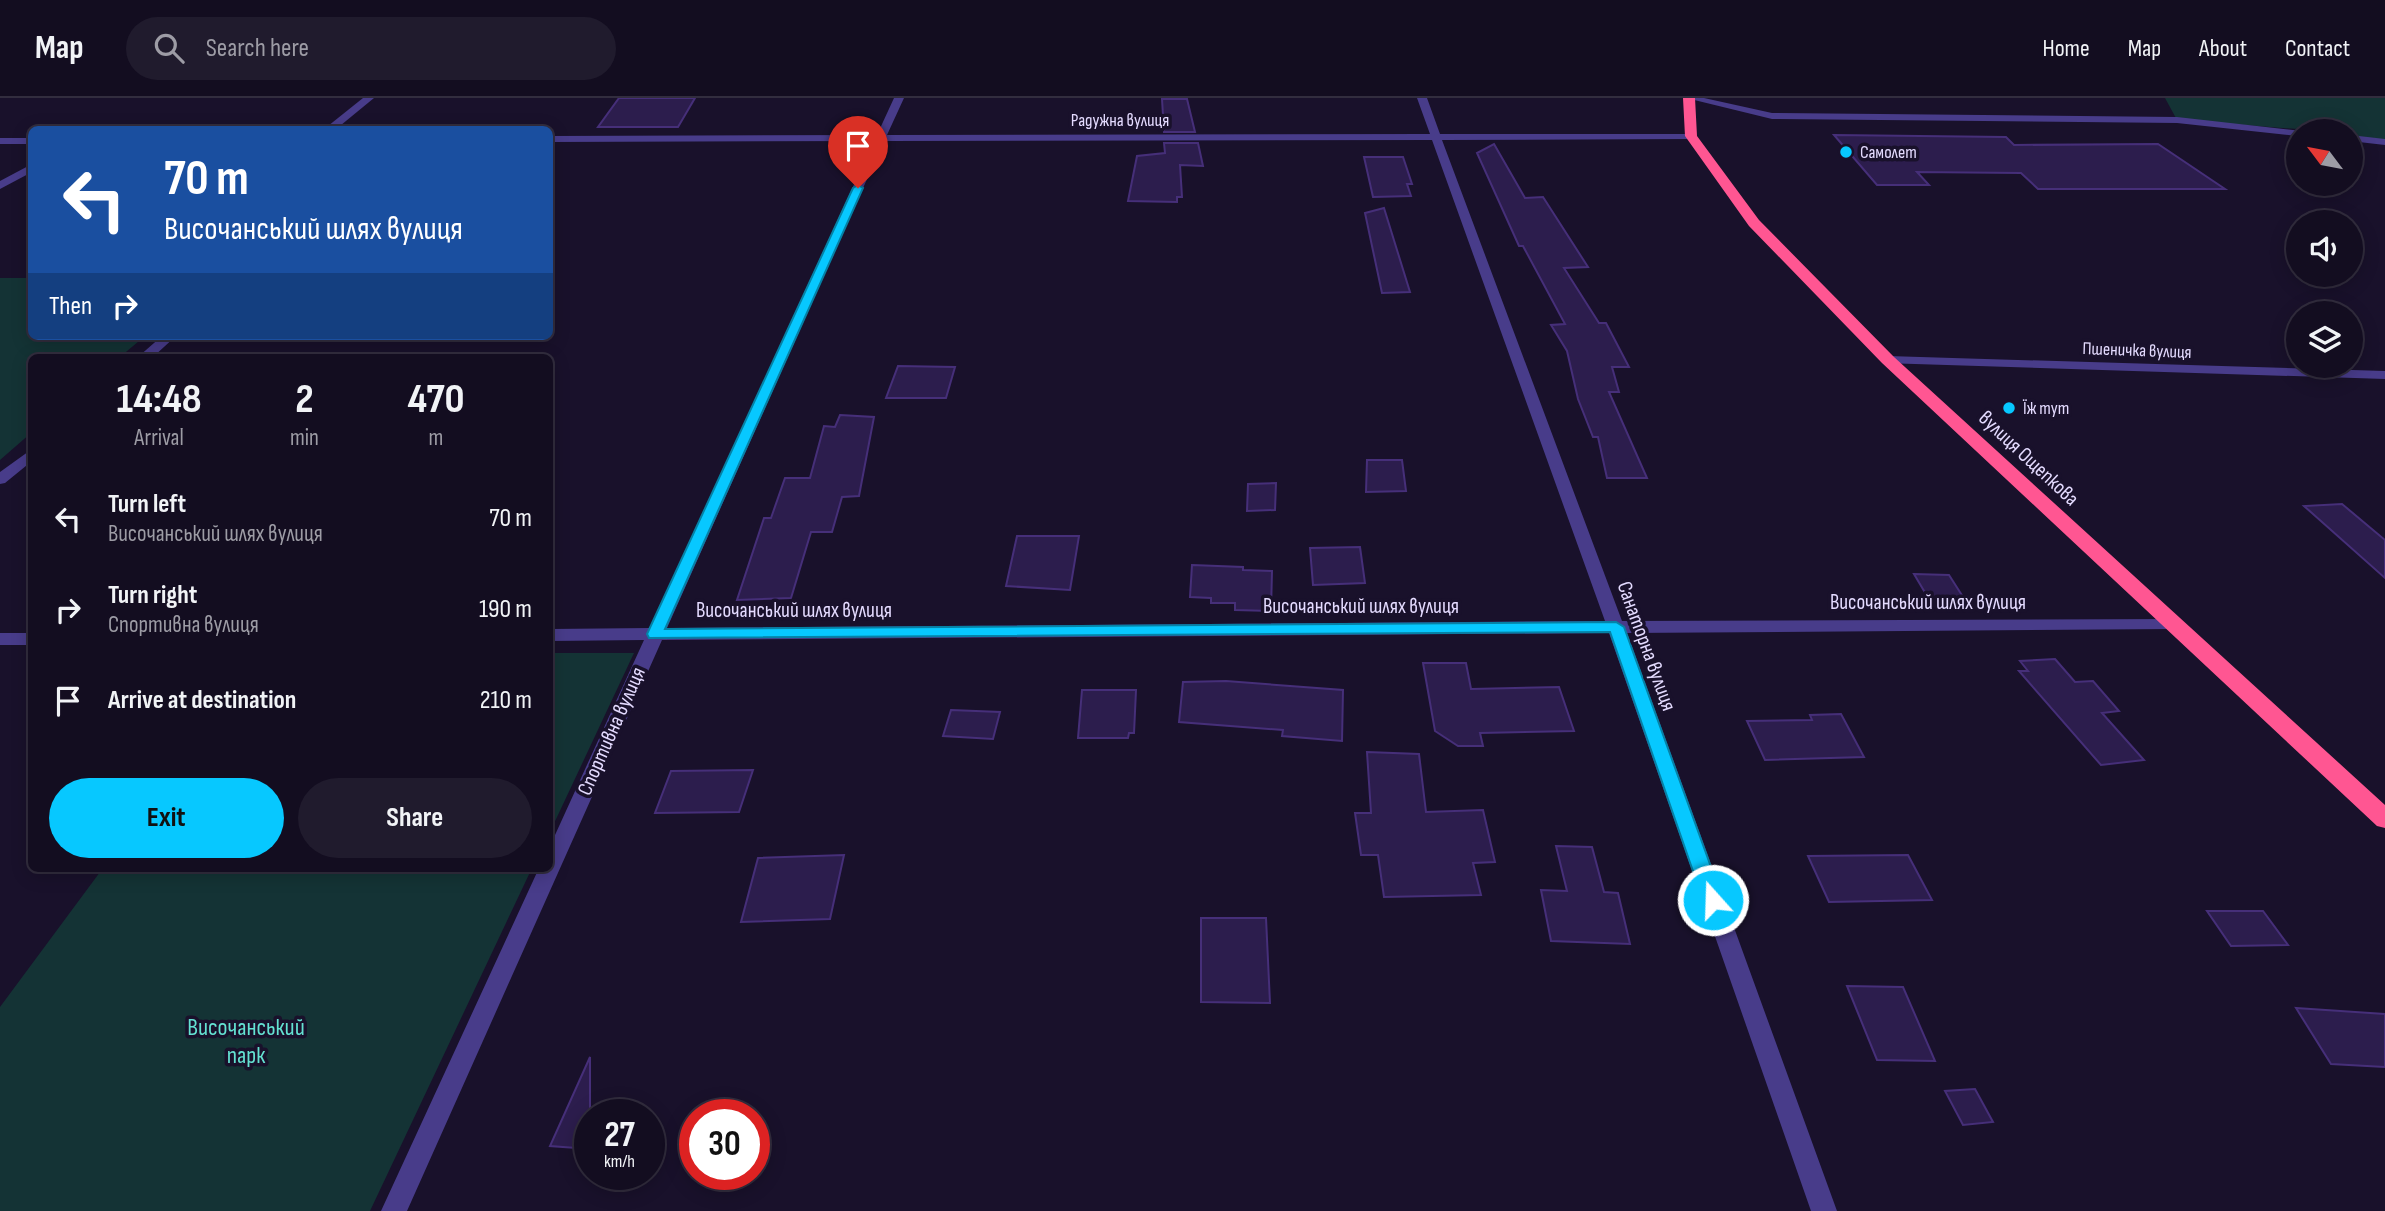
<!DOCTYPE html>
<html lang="en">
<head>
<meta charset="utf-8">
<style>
	:root { --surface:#130d20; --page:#201b2d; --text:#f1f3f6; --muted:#9d9ca5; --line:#322d3e; --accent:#07c8ff }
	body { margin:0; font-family:"Sofia Sans Condensed",sans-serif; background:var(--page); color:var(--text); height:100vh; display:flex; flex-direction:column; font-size:26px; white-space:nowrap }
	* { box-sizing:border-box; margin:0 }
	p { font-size:23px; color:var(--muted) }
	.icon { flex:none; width:38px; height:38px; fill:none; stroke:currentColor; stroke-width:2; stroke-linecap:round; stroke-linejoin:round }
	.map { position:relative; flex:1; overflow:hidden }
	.panel { position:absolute; left:28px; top:256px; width:525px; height:518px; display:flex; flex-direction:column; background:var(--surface); border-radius:10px; box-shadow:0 4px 18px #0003,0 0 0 2px var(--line) }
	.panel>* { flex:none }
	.guide { position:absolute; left:28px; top:28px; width:525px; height:214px; border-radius:10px; box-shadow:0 4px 18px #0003,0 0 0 2px var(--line); background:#1a4fa0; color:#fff; overflow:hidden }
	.needle { width:46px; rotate:302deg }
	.fabs { position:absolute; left:2286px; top:21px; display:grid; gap:14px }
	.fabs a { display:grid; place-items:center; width:77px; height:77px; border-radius:50%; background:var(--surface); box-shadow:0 4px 18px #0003,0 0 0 2px var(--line); font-size:35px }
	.speed { position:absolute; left:574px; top:1001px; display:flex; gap:14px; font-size:35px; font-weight:700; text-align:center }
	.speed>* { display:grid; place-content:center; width:91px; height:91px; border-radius:50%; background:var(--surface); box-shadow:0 4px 18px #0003,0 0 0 2px var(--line); line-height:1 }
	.speed small { font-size:18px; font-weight:400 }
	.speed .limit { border:10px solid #d22; background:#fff; color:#111 }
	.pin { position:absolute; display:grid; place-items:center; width:60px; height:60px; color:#fff; margin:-72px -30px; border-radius:50% 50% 50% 0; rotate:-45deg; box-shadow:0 0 7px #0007 }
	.pin .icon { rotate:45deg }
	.me { position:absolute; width:77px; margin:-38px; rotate:340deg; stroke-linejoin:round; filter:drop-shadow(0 0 5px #0008) }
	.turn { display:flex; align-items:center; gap:24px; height:147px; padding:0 21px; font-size:32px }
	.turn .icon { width:91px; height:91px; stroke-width:2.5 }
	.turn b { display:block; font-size:49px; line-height:60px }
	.then { display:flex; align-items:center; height:66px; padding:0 21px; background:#0003; gap:14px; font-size:26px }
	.eta { display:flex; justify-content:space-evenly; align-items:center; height:119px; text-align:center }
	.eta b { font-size:42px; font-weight:700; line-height:49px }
	.primary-button { display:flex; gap:14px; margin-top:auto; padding:14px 21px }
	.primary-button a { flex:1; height:80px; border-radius:42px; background:var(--accent); color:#111; font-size:28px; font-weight:700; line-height:80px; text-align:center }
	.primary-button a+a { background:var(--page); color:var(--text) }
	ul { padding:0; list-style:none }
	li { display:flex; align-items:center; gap:21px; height:91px; padding:0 21px }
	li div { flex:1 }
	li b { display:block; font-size:26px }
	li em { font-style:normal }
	header { display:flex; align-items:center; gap:42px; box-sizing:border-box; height:98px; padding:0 35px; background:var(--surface); border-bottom:2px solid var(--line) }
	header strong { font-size:33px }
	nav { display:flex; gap:38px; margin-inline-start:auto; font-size:24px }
	.search { width:490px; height:63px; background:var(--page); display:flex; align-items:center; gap:18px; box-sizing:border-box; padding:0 24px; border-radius:38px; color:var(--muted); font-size:26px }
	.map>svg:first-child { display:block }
	.green { fill:#143335 }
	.building { fill:#2c1d4d; stroke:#462f79; stroke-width:2 }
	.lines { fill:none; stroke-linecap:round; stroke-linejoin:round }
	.minor { fill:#483c8a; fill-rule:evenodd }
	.highway { fill:#ff5692; fill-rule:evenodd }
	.route { fill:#07c8ff; stroke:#0582a6; stroke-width:2 }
	.poi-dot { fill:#07c8ff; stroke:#19112b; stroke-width:2.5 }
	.labels { text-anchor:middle; stroke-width:7; stroke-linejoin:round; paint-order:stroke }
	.far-street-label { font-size:18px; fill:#e4dbff; stroke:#19112b }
	.far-poi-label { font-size:18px; fill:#e4dbff; stroke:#19112b; text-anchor:start }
	.street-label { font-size:21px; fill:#e4dbff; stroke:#19112b }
	.near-park-label { font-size:24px; fill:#64e2d2; stroke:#19112b }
</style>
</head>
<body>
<header>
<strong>Map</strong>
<div class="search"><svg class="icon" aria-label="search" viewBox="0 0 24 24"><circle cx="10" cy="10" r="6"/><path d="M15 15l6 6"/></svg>Search here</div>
<nav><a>Home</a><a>Map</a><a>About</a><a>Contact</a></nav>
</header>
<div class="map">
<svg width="2385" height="1113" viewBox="0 0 2385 1113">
	<rect width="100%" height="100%" fill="#19112b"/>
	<path class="green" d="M2165 0H2385V43L2350 38V33C2293 33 2235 25 2177 22Z
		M0 180H31L32 238H145L120 259H32L31 335 0 362Z
		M550 555H634L550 734Z
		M103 770H532L370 1113H0V909Z"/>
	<path class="building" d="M619 0H695L678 29H598Z
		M1162 1H1187L1195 34H1164Z
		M1834 37 2006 39 2014 47 2158 46 2225 91H2038L2021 75 1917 74 1929 87H1877Z
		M1164 45H1198L1203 68 1180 67 1182 99H1177V104L1128 103 1137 58 1165 55Z
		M1494 46 1525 100 1543 99 1588 169 1564 170 1599 225H1606L1629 269H1612L1619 294H1609L1647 380H1607L1598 339H1593L1578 301 1567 253 1551 227 1565 226 1523 148H1519L1477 55Z
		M1364 59H1403L1412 86H1407L1411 98 1373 99Z
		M1384 110 1410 194 1382 195 1365 115Z
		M898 268 955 269 946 300H886Z
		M840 317 874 319 859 398 842 399 832 434H811L791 500 737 502 764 420H771L785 380H810L824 328 835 329Z
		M1367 362H1402L1406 393 1366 394Z
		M1276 385 1275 412 1247 413 1248 386Z
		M2342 406 2385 442V480L2304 408Z
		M1017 438H1079L1070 492 1006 488Z
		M1360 449 1365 485 1313 487 1310 450Z
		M1192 467 1243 469V472L1272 473 1271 513 1235 512V505H1211V500L1190 499Z
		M1914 476 1949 477 1965 502 1930 503Z
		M2055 561 2075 584 2093 583 2119 613 2102 615 2144 662 2101 667 2019 573H2028L2020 563Z
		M1423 565H1466L1471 591 1559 589 1574 633 1480 635 1483 648H1458L1435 633Z
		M1226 583 1343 592 1342 643 1282 638 1283 632 1179 624 1183 584Z
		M1082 592H1136L1134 635H1129L1128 640H1078Z
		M951 612 1000 614 993 641 943 638Z
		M1841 616 1864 659 1765 662 1747 623 1812 622 1810 617Z
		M1367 654 1419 656 1426 714 1483 712 1495 764 1473 765 1481 797 1384 799 1378 757H1361L1355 715H1371Z
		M753 672 739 714 655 715 671 673Z
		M1556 748 1592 749 1604 794 1618 795 1630 846 1551 843 1541 792 1567 793Z
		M844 757 830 821 741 824 758 760Z
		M1908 757 1932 802 1829 804 1808 758Z
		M2207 813H2263L2288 847 2231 848Z
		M1201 820H1266L1270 905 1201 904Z
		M1847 888 1903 889 1935 963 1877 962Z
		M2296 910 2385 916V969L2331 966Z
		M590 959V1051L550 1048Z
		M1975 991 1993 1024 1963 1027 1945 993Z"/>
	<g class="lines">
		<path class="minor" d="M363 0H374L335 32H323Z
			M894 0H904L887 37 1430 36 1417 0H1427L1440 36H1695V40L1691 41 1442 42 1622 523 2179 521 2182 525 2173 531 1627 535 1837 1113H1811L1609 535 662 542 407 1113H381L539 770H550V748L644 542 550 543V531L650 530 874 43 550 44V38L877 37ZM1432 42 1605 523 667 530 884 43Z
			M1686 0H1704L1772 15 2177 19 2302 33H2298V38L2177 25 1772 21Z
			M2350 37 2385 41V47L2350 43Z
			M0 40H32V46H0Z
			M32 66V74L0 91V83Z
			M162 238H176L153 259H138Z
			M1888 258 2385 273V281L1883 265 1881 262Z
			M32 351V363L5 385 0 386V374Z
			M0 535H32V547H0Z"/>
		<path class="highway" d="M1683 0H1695L1697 38 1759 122 1894 259 2385 707V730L2377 728 1882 265 1749 128 1685 38Z"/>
	</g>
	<path class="route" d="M858 87 863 90 665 531 1616 524 1624 529 1723 802 1720 807 1713 810 1706 807 1703 802 1610 534 649 540 647 536 853 90Z"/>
	<g class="poi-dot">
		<circle cx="1846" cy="54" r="7"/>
		<circle cx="2009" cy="310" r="7"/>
	</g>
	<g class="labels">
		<g class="far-street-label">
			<text x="1120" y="28">Радужна вулиця</text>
			<text transform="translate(2137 252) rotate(2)" y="6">Пшеничка вулиця</text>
		</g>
		<g class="far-poi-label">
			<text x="1860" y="60">Самолет</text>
			<text x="2023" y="316">Їж тут</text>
		</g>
		<g class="street-label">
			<text transform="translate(2029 360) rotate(43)" y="7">вулиця Ощепкова</text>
			<text x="1928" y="511">Височанський шлях вулиця</text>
			<text x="1361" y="515">Височанський шлях вулиця</text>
			<text x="794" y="519">Височанський шлях вулиця</text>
			<text transform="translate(1647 548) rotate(70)" y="7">Санаторна вулиця</text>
			<text transform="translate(611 633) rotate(-66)" y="7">Спортивна вулиця</text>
		</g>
		<g class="near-park-label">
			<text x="246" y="937">Височанський<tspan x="246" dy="28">парк</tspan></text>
		</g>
	</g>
</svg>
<div class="fabs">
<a><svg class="needle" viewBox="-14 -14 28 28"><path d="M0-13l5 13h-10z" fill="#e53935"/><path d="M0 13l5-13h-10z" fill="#9d9ca5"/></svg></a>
<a><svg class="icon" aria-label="sound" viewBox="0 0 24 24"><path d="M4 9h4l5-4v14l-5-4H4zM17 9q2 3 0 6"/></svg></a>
<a><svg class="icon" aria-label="layers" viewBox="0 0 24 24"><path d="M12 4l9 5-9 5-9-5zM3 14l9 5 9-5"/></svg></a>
</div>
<div class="speed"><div>27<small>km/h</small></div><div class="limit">30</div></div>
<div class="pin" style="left:858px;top:90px;background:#d93025"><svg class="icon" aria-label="arrive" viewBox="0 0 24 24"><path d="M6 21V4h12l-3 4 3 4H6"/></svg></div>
<svg class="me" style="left:1713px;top:802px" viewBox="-20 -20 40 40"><circle r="17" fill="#07c8ff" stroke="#fff" stroke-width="3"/><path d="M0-11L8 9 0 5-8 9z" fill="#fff"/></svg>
<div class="guide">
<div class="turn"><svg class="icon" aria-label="left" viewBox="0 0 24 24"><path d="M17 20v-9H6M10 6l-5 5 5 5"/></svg><div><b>70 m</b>Височанський шлях вулиця</div></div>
<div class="then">Then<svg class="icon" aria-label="right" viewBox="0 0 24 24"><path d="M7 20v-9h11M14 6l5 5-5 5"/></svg></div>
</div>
<section class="panel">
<div class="eta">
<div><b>14:48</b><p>Arrival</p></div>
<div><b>2</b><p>min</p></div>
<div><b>470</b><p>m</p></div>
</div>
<ul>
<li><svg class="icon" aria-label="left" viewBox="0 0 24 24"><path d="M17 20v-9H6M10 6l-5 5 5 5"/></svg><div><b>Turn left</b><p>Височанський шлях вулиця</p></div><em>70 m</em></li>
<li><svg class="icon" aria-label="right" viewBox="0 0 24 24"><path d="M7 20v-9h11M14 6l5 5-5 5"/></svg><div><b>Turn right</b><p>Спортивна вулиця</p></div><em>190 m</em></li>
<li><svg class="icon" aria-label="arrive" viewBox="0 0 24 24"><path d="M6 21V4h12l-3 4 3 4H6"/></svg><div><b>Arrive at destination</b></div><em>210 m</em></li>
</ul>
<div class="primary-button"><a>Exit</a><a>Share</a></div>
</section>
</div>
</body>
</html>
